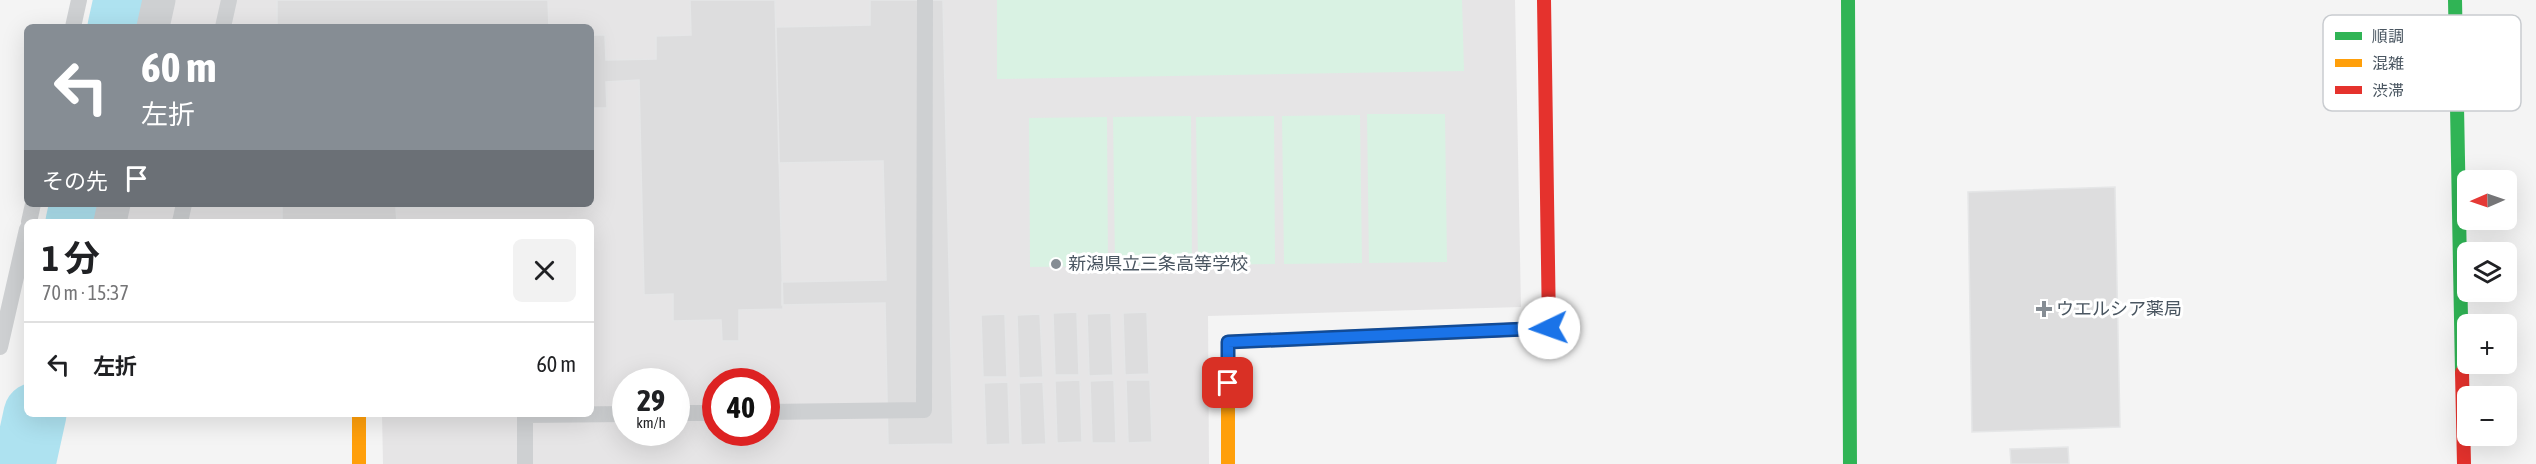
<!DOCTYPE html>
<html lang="ja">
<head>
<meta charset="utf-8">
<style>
	:root { --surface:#fff; --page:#f2f2f2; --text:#202124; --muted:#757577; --line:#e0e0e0 }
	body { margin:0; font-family:"Asap Condensed","Noto Sans JP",sans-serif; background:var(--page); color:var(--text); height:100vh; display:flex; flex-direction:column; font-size:22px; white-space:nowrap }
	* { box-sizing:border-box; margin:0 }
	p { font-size:20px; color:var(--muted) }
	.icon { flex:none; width:33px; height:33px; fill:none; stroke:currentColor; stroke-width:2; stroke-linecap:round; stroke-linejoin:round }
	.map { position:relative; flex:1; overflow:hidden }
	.panel { position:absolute; left:24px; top:219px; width:570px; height:198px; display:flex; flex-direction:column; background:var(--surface); border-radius:9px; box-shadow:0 6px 24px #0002 }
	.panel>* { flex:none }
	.top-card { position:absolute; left:24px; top:24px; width:570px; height:183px; border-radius:9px; box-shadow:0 6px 24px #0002; background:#868d94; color:#fff; overflow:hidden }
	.needle { width:39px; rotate:268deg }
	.controls { position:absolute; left:2457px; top:170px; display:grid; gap:12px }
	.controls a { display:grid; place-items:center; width:60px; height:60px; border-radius:9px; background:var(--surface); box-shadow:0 6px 24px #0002; font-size:30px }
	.speed { position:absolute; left:612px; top:368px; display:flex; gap:12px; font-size:30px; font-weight:700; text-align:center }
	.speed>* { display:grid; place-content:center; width:78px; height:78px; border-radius:50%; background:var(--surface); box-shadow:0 6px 24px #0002; line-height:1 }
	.speed small { font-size:15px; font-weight:400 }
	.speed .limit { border:9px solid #d22; background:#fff; color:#111 }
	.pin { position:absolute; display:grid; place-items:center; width:51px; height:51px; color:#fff; margin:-26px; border-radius:12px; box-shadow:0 3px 9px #0006 }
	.me { position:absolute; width:66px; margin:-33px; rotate:267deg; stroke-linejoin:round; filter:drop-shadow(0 0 4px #0008) }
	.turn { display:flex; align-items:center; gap:21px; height:126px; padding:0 18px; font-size:27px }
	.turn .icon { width:78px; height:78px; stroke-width:2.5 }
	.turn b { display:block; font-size:42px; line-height:51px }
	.then { display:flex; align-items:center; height:57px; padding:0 18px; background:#0003; gap:12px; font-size:22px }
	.round { display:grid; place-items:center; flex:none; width:63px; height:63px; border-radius:9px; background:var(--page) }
	.overview { display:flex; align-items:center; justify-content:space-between; height:102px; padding:0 18px }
	h1 { font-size:36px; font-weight:700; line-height:45px }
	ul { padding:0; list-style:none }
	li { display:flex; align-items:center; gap:18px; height:84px; padding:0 18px; border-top:2px solid var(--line) }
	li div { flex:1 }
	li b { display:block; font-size:22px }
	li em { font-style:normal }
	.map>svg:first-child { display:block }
	.education { fill:#e6e5e6; fill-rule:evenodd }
	.green { fill:#d9f2e3 }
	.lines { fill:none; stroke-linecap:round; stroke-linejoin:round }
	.river { stroke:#aee2f0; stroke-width:63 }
	.building { fill:#ddddde; stroke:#e5e6e7; stroke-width:1.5 }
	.lane { stroke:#ced0d2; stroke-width:16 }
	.street { stroke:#ced0d2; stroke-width:33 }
	.fast { stroke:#30b455; stroke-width:14 }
	.slow { stroke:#ff9f0a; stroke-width:14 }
	.jam { stroke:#e5322d; stroke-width:14 }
	.route-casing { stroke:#114b97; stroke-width:15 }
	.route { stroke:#1a73e8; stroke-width:10 }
	.poi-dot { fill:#868d94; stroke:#fff; stroke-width:2 }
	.labels { text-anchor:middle; stroke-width:6; stroke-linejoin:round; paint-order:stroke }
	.poi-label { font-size:18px; fill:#4a5661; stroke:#fff; text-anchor:start }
	.key { fill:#fff; stroke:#c9ccd0; stroke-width:1.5 }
	.key-label { font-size:16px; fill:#4a5661 }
</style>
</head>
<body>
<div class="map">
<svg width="2536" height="464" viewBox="0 0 2536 464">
	<rect width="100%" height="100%" fill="#f4f4f4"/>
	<path class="education" d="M175 0H1515L1521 307 1208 316 1209 464H383L382 414H591V222H125L129 204H591V27H169ZM626 381H676V432H626ZM716 381H766V432H716Z"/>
	<path class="green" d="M997 0H1462L1464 71 997 79Z
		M1367 114H1445L1447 262 1369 263Z
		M1360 115 1362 263 1284 264 1282 116Z
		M1191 116 1192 264 1115 265 1113 117Z
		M1274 116 1275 264 1198 265 1196 117Z
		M1107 117 1108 266 1030 267 1029 118Z"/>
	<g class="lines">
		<path class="river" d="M119 27 125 0
			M77 222 81 204
			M24 464 35 414"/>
	</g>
	<path class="building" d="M277 0H548L549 27H277Z
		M690 0H775L783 309 739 310V341H722L721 320 673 321V294L644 295 639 80 606 82 607 108H591V35H605L606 60 656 59V36L691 35Z
		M870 0H943L953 444 888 445 885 303 782 305V282L886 280 883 161 779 163 776 27 870 25Z
		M2115 187 2120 427 1972 432 1968 192Z
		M282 204H583L396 208 397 222H282Z
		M1077 312 1079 375H1055L1053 313Z
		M1147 312 1149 374 1125 375 1123 313Z
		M1111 313 1113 375 1089 376 1087 314Z
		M1005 314 1007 377H983L981 315Z
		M1040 314 1043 377 1019 378 1017 315Z
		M1080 380 1082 442 1057 443 1055 381Z
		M1114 380 1116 443H1092L1090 381Z
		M1126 380H1150L1152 442 1128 443Z
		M1008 382 1010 444 986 445 984 383Z
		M1043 382 1046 444 1021 445 1019 383Z
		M2068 447 2069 464H2011L2010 449Z"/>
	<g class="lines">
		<path class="lane" d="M73 27 79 0
			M223 27 229 0
			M29 222 33 204
			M180 222 184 204
			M0 347 27 229
			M766 412 924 410 925 0
			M676 413H716
			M525 464V415L626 414"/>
		<path class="street" d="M153 27 159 0
			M110 222 114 204"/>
		<path class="fast" d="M1848 0 1850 464
			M2455 0 2462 372"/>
		<path class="slow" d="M359 414V464
			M1228 464V342L1460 332"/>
		<path class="jam" d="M1460 332 1549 328 1544 0
			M2462 372 2464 464"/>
	</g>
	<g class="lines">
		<defs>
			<path id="route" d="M1228 383V342L1549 328"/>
		</defs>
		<use href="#route" class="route-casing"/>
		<use href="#route" class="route"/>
	</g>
	<g class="poi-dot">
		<circle cx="1056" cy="264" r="6"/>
		<path d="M2041 300h6v6h6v6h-6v6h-6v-6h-6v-6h6z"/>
	</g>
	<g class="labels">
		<g class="poi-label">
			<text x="1068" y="270">新潟県立三条高等学校</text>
			<text x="2056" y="315">ウエルシア薬局</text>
		</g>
	</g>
	<rect x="2323" y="15" width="198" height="96" rx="9" class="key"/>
	<rect x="2335" y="32" width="27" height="8" fill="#30b455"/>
	<rect x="2335" y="59" width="27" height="8" fill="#ff9f0a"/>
	<rect x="2335" y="86" width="27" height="8" fill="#e5322d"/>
	<g class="key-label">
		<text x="2372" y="42">順調</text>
		<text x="2372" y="69">混雑</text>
		<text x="2372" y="96">渋滞</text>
	</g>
</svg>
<div class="controls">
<a><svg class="needle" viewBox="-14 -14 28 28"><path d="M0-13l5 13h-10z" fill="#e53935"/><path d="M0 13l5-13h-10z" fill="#757577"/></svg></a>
<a><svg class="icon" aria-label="layers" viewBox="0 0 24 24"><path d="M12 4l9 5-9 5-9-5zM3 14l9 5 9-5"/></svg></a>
<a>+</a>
<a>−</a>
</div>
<div class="speed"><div>29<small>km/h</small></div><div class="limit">40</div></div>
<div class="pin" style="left:1228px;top:383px;background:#d93025"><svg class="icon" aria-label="arrive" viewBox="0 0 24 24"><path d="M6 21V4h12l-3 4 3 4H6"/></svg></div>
<svg class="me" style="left:1549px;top:328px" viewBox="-20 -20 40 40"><circle r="19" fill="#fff"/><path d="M0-13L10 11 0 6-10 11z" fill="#1a73e8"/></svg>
<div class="top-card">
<div class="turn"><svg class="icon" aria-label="left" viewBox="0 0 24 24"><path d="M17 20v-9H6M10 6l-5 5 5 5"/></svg><div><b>60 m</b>左折</div></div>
<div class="then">その先<svg class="icon" aria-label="arrive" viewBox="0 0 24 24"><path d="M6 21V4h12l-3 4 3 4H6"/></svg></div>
</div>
<section class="panel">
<div class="overview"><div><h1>1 分</h1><p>70 m · 15:37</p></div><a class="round"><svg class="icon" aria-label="close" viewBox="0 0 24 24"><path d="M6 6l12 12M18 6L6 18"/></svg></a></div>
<ul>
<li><svg class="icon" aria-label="left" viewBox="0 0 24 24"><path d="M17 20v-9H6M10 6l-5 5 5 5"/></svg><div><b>左折</b></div><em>60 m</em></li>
</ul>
</section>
</div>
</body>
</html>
